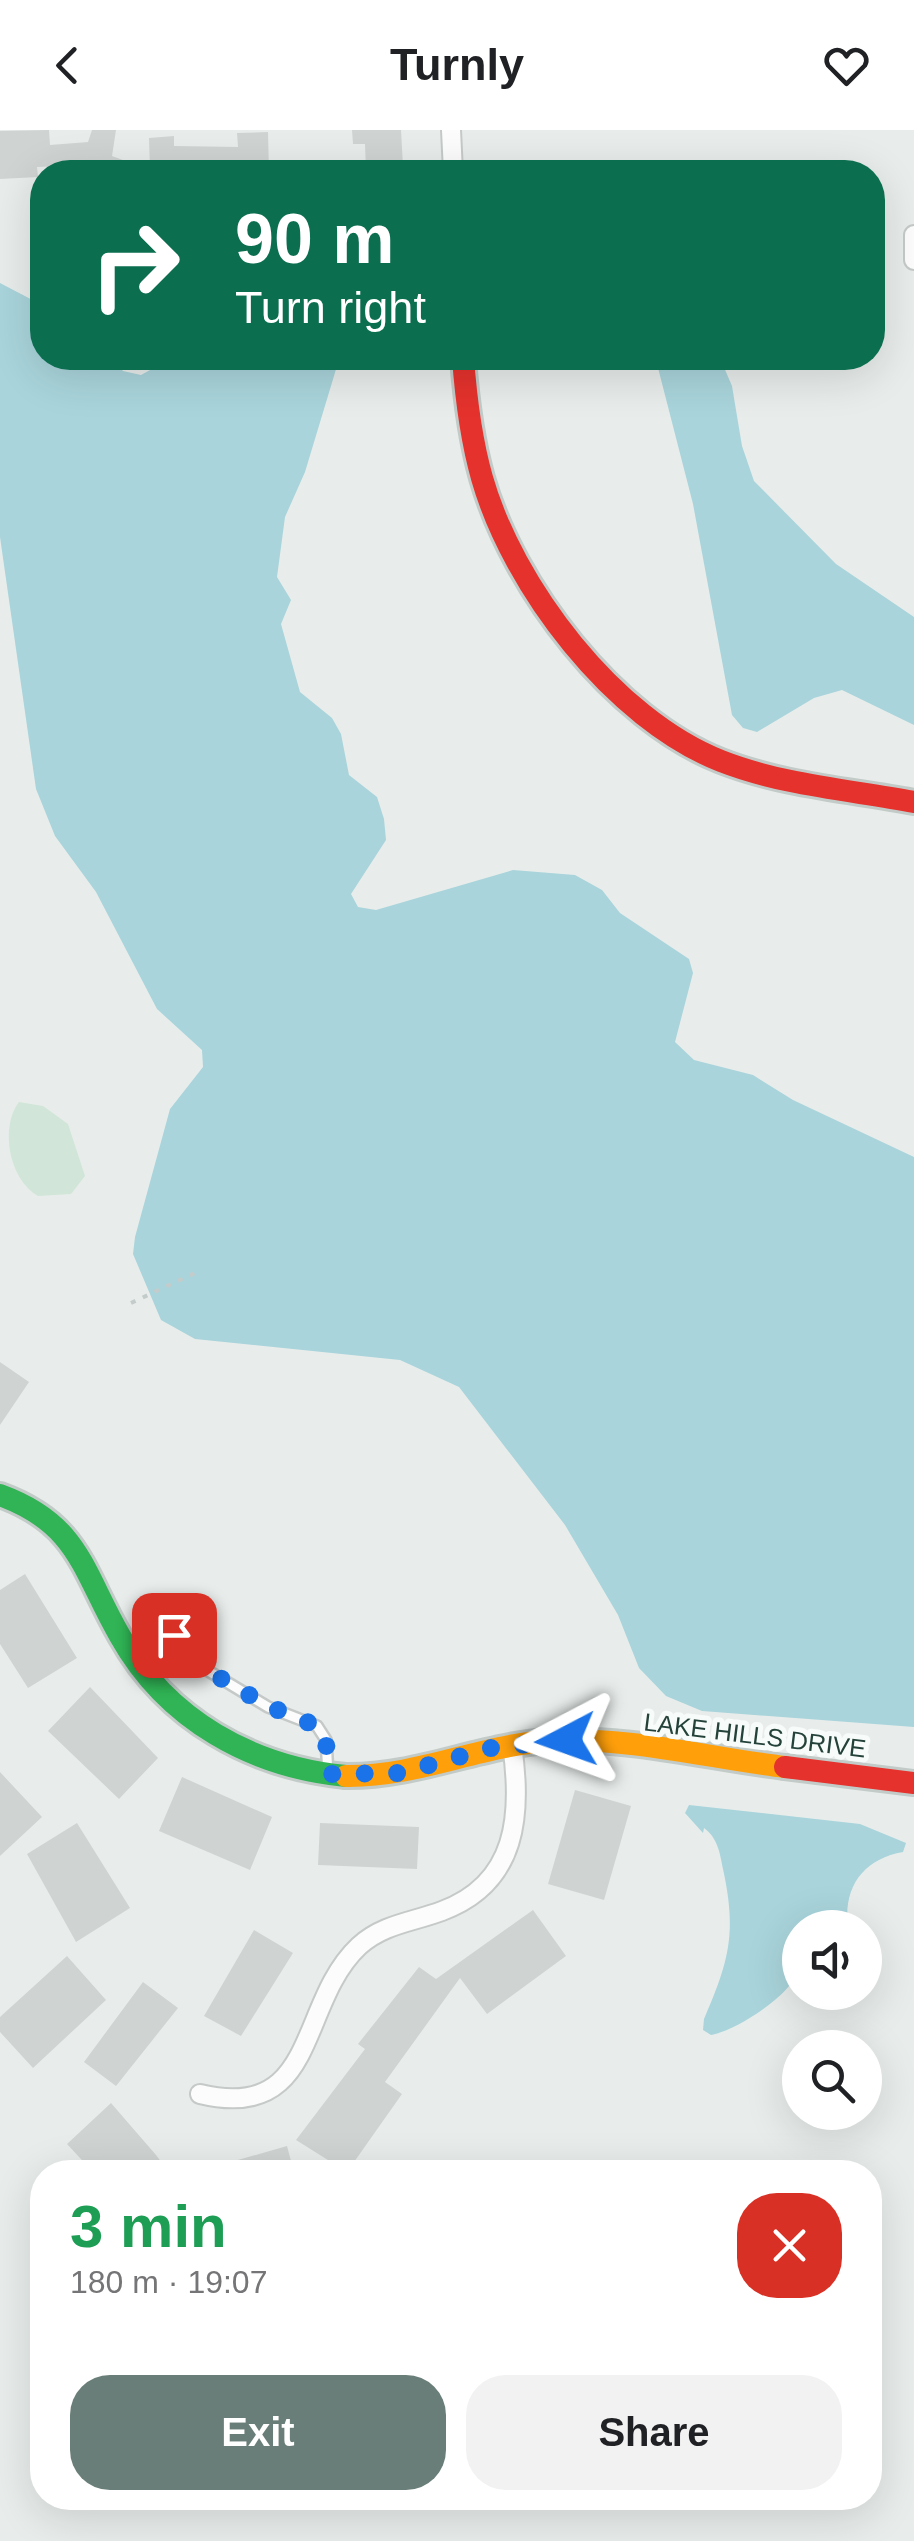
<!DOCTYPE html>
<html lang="en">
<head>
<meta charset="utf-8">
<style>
	:root { --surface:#fff; --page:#f2f2f2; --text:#202124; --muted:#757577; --accent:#697e78 }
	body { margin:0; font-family:Arial,sans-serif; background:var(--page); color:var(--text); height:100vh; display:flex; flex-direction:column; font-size:38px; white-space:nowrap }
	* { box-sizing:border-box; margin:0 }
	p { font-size:32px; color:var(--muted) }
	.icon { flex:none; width:55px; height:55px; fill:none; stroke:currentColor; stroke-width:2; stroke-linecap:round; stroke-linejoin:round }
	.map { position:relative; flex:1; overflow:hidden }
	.drawer { position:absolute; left:30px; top:2030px; width:852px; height:350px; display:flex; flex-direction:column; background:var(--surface); border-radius:40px; box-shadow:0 10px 40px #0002 }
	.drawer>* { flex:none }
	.top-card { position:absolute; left:30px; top:30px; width:855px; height:210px; border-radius:40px; box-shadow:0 10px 40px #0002; background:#0b6e4f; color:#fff; overflow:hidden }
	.buttons { position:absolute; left:782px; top:1780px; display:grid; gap:20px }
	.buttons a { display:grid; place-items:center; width:100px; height:100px; border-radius:50%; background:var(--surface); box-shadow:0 10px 40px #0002; font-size:50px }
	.pin { position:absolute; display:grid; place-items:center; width:85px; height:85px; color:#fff; margin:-42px; border-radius:20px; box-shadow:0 5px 15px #0006 }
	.me { position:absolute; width:110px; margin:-55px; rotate:266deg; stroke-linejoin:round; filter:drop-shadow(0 0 8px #0008) }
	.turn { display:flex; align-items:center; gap:35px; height:210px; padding:0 40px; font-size:45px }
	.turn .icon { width:130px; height:130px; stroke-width:2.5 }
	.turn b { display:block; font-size:70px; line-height:85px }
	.round { display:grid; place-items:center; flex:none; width:105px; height:105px; border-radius:40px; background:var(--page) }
	.summary { display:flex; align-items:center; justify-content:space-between; height:170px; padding:0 40px }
	h1 { font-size:60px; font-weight:700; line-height:75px; color:#1e9e55 }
	.action { display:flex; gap:20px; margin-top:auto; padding:20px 40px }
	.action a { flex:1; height:115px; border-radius:40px; background:var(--accent); color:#fff; font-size:40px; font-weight:700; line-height:115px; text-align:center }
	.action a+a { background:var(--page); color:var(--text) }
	header { display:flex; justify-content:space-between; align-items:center; height:130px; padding:0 40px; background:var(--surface); font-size:45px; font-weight:700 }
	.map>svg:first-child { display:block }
	.green { fill:#d1e6d8 }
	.water { fill:#a9d4db }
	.building { fill:#cfd4d2 }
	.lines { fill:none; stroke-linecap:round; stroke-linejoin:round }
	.lane-casing { stroke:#c5cac8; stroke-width:14 }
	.street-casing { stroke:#c5cac8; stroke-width:22 }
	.fast-casing { stroke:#c3cbc8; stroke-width:28 }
	.slow-casing { stroke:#c3cbc8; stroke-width:28 }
	.jam-casing { stroke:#c3cbc8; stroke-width:28 }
	.path { stroke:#c3ccca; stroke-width:4; stroke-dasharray:5 8; stroke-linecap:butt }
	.lane { stroke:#fcfcfc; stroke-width:9 }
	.street { stroke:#fcfcfc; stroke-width:18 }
	.fast { stroke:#30b455; stroke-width:22 }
	.slow { stroke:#ff9f0a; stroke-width:22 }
	.jam { stroke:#e5322d; stroke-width:22 }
	.route { stroke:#1a73e8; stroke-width:18; stroke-dasharray:0 32.4 }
	.labels { text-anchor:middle; stroke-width:10; stroke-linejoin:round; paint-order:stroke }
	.street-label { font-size:25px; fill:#24423a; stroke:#f7fbf9 }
</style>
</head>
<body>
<header><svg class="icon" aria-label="back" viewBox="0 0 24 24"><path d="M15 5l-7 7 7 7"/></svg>Turnly<svg class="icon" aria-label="heart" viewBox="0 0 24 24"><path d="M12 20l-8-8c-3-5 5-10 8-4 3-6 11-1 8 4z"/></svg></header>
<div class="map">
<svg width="914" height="2411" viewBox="0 0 914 2411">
	<rect width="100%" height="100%" fill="#e8edeb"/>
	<path class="green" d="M19 972 43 976 68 994 85 1046 71 1064 38 1066C8 1049 0 996 19 972Z"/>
	<path class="water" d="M0 153 42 175V228H111L123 241 141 245 172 228H336L337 236 305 342 285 387 277 447 291 470 281 494 300 562 332 588 341 604 349 645 377 667 384 689 386 710 351 764 358 777 376 780 513 740 575 745 602 760 620 783 689 829 693 843 675 912 694 930 753 945 793 970 914 1027V1597L702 1581 666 1566 639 1538 618 1485 565 1395 459 1257 400 1230 195 1209 161 1190 133 1124 135 1107 170 979 203 937 202 920 157 879 96 762 55 706 36 659 0 407Z
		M651 228H720L732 256 742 316 754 351 836 434 914 487V595L842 560 814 568 757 602 743 598 732 585 693 374 657 234Z
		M689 1675 860 1694 906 1713 903 1722C864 1729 843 1756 848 1797L800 1798C800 1809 803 1827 800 1838 792 1865 736 1901 711 1905L703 1900 704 1889C729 1831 737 1803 723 1739 720 1724 718 1708 704 1698L703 1703 685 1683Z"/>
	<path class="building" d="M49 0 50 15 88 12 92 0H116L112 26 150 40 149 8 174 6V16L238 17 237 3 268 2 269 42H64V36L37 37 38 47 0 49V1Z
		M352 0H401L403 36 396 37V42H366L365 14H353Z
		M0 1232 29 1252 0 1295Z
		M25 1444 77 1528 28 1558 0 1514V1460Z
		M90 1557 158 1628 119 1669 48 1601Z
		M0 1642 42 1687 0 1726Z
		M182 1647 272 1687 250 1740 159 1701Z
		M575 1660 631 1676 604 1770 548 1754Z
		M77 1693 130 1778 76 1812 27 1724Z
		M320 1693 419 1697 417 1739 318 1735Z
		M533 1780 566 1826 487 1884 460 1848 385 1952 402 1964 347 2042 296 2010 365 1919 358 1914 419 1837 436 1849Z
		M254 1800 293 1823 241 1906 204 1886Z
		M67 1826 106 1870 33 1938 0 1902V1887Z
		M143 1852 178 1878 116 1956 84 1932Z
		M111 1973 156 2025 169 2042H93L67 2014Z
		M287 2016 294 2042H211L210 2038Z"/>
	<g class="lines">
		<defs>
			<path id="lane" d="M137 1527 165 1502 174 1505 210 1542 268 1577 317 1596 326 1610 328 1644"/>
			<path id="street" d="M451 0 453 42
				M914 105V130
				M200 1964C319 1993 297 1874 359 1816 383 1794 413 1792 442 1781 518 1753 522 1683 512 1615"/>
			<path id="fast" d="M0 1365C79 1394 82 1440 120 1506 167 1590 252 1637 346 1646"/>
			<path id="slow" d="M346 1646C417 1647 480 1615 549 1611 627 1606 708 1628 785 1637"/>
			<path id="jam" d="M463 228C466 269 471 309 482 348 513 457 614 589 721 631 782 655 850 660 914 672
				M785 1637 914 1653"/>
		</defs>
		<use href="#lane" class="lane-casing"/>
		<use href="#street" class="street-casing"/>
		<use href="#fast" class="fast-casing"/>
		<use href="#slow" class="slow-casing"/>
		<use href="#jam" class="jam-casing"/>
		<path class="path" d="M131 1173 199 1141"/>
		<use href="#lane" class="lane"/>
		<use href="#street" class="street"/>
		<use href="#fast" class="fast"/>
		<use href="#slow" class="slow"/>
		<use href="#jam" class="jam"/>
	</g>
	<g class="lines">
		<path class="route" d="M174 1505 210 1542 268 1576 317 1596 326 1610 328 1644 400 1643 491 1618 566 1610"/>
	</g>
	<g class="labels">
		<g class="street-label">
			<text transform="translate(755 1605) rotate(7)" y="9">LAKE HILLS DRIVE</text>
		</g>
	</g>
</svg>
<div class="buttons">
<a><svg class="icon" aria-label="sound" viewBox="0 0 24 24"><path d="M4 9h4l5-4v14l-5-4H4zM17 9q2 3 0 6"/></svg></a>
<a><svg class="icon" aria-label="search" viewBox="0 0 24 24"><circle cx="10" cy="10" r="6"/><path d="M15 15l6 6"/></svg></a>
</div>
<div class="pin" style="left:174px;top:1505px;background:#d93025"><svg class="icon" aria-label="arrive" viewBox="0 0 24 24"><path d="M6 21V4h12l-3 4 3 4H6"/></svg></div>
<svg class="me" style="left:566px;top:1610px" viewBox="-20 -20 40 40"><path d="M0-17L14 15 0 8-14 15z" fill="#1a73e8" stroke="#fff" stroke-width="4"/></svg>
<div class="top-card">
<div class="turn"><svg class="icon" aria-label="right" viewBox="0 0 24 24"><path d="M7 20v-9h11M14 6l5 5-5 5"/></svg><div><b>90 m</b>Turn right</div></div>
</div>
<section class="drawer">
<div class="summary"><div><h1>3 min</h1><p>180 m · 19:07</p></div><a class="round" style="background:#d93025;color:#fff"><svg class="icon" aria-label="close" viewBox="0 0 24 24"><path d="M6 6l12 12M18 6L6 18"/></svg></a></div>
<div class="action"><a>Exit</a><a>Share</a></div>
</section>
</div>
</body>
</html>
